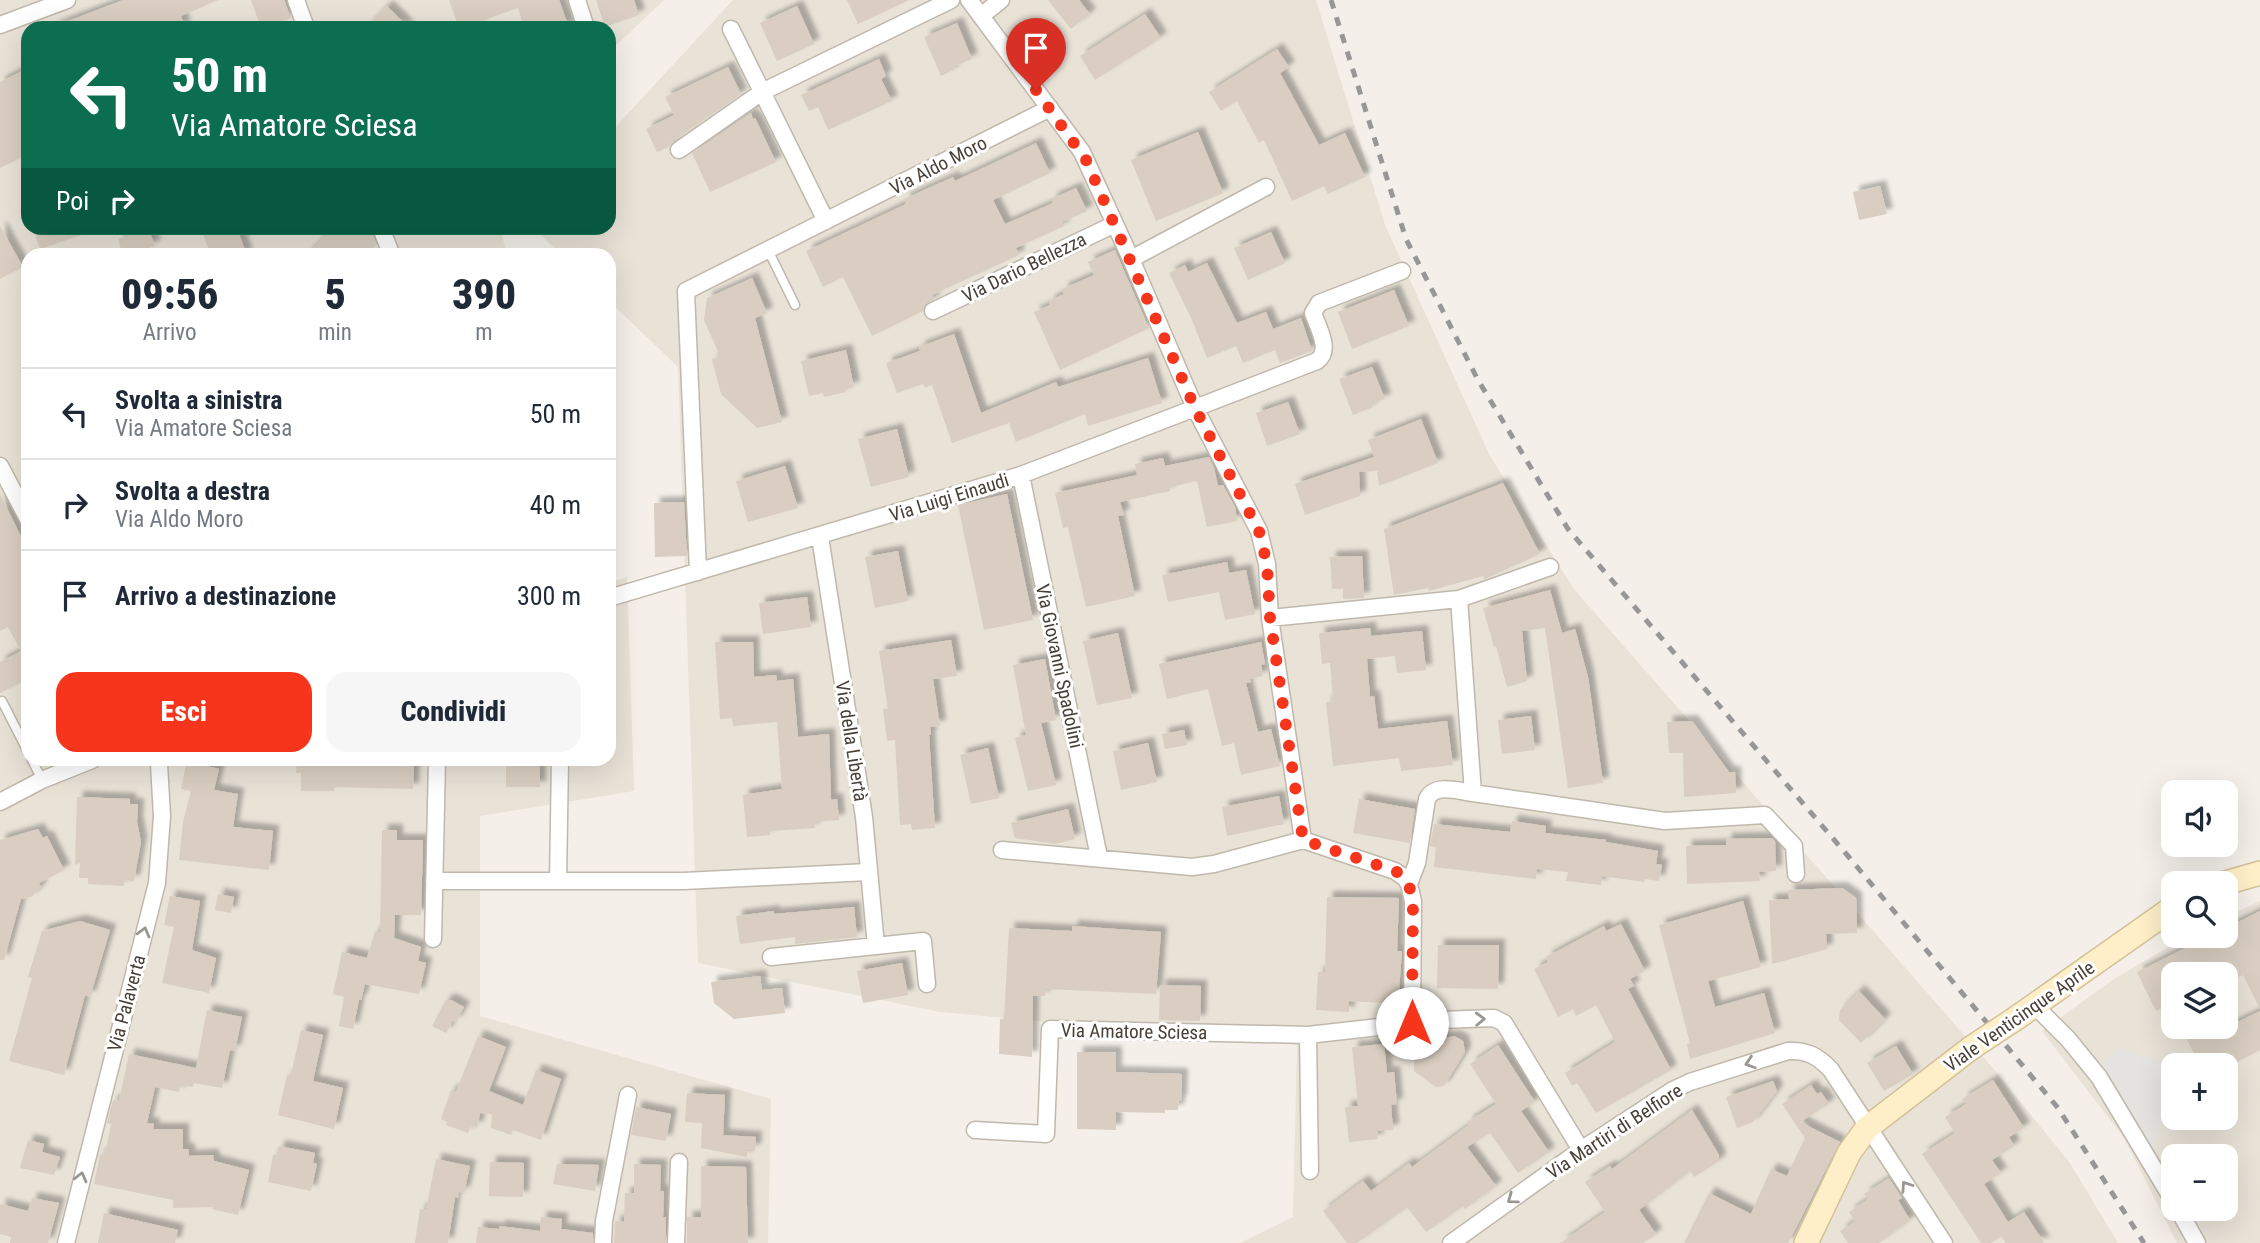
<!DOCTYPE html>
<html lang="it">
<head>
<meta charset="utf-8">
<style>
	:root { --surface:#fff; --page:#f6f6f7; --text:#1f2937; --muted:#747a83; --line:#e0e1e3; --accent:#f7351c }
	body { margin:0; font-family:"Roboto Condensed",sans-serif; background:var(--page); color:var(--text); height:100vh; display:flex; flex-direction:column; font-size:26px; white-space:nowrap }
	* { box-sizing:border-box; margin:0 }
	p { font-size:23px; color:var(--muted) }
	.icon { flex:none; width:38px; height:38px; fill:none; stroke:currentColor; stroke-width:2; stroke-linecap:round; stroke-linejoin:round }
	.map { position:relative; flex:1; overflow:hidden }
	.sheet { position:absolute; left:21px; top:248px; width:595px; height:518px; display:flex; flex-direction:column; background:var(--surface); border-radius:21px; box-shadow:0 7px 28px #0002 }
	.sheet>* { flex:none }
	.top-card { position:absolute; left:21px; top:21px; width:595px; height:214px; border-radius:21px; box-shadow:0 7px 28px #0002; background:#0b6e4f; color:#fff; overflow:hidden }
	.controls { position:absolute; left:2161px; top:780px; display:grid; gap:14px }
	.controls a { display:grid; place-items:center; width:77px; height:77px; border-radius:14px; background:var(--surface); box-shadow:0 7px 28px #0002; font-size:35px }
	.pin { position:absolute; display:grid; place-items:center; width:60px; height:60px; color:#fff; margin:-72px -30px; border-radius:50% 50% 50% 0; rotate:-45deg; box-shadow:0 0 7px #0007 }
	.pin .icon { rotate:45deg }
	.me { position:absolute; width:77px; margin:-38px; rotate:0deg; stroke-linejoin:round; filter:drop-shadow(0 0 5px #0008) }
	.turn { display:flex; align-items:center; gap:24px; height:147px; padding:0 35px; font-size:32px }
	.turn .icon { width:91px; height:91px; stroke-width:2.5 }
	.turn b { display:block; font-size:49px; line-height:60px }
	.then { display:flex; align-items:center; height:66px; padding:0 35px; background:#0003; gap:14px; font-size:26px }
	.eta { display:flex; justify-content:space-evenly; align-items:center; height:119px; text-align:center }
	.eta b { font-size:42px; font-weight:800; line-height:49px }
	.cta { display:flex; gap:14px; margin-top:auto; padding:14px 35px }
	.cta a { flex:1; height:80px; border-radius:21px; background:var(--accent); color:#fff; font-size:28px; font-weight:800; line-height:80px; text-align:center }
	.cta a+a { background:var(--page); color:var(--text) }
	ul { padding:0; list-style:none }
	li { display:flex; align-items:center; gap:21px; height:91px; padding:0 35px; border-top:2px solid var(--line) }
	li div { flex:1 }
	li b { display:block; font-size:26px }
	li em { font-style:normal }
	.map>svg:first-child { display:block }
	.residential { fill:#e8e2d7; fill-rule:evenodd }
	.parking { fill:#e5e3e0 }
	.building { fill:#d9cec1; filter:url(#shadow) }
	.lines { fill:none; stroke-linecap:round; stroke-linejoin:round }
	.lane-casing { stroke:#c0b8ab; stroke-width:11 }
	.street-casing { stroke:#c0b8ab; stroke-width:19 }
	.secondary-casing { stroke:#d3c299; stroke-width:26 }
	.lane { stroke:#fff; stroke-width:8 }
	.street { stroke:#fff; stroke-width:16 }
	.secondary { stroke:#feefc9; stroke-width:23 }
	.rail { stroke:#979797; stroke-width:5; stroke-dasharray:9 9; stroke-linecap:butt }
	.secondary-bridge-casing { stroke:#d3c299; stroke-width:26; stroke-linecap:butt }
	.secondary-bridge { stroke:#feefc9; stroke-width:23 }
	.oneway { stroke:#9a9691 }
	.route { stroke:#f7351c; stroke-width:12; stroke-dasharray:0 21.6 }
	.labels { text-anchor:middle; stroke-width:6; stroke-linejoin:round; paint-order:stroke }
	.street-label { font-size:19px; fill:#484037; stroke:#fff }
</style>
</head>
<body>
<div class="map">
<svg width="2260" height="1243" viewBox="0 0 2260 1243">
	<defs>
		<filter id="shadow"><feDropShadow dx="6" dy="-6" stdDeviation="2" flood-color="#0004"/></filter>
	</defs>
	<rect width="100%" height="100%" fill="#f4f0e9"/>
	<path class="residential" d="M0 0H664L609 52V28H28V228H500L507 255 28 256V760H609V583L627 577 634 791 480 816V1016L771 1099 768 1243H0Z
		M733 0H1316L1385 225 1490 456 1574 589 1992 1067 2070 1163 2118 1243H1240L1293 1217 1297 1045 940 1012 698 963 678 367 609 301V256L562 255 533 228H609V134Z
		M2260 901V1243H2177L2124 1138 2042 1031 2114 979 2187 936H2226V917ZM2174 975H2226V1027H2174ZM2174 1066H2226V1118H2174ZM2174 1157H2226V1209H2174Z"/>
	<path class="parking" d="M2119 1048 2173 1066V1104L2151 1150 2100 1066Z"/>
	<path class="building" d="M123 0H218L181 16 185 28H50Z
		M251 0H284L291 18 261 28Z
		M449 0H559L569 28H524L518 8 481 21 482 23 469 28H459Z
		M596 0H634L639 15 605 27Z
		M847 0H909L858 24Z
		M1048 0H1079L1090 14 1071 29Z
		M387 6 409 28H366Z
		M797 6 814 44 777 61 760 23Z
		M1145 14 1161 38 1095 80 1080 56Z
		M957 23 972 59 952 67 954 70 941 76 924 37Z
		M1277 49 1289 67 1280 73 1319 145 1345 133 1365 177 1328 194 1324 186 1292 201 1264 140 1259 143 1237 101 1221 111 1209 92Z
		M879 59 886 76 881 79 892 101 828 130 818 107 809 111 801 95Z
		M728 67 741 94 673 141 669 147 657 152 646 129 674 115 665 97Z
		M28 68V154L0 168V82Z
		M751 113 753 119 755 118 776 162 710 192 692 153Z
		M1198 132 1223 193 1156 221 1131 160Z
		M1036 143 1050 173 993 200 1005 224 1053 203 1051 199 1076 188 1087 211 1062 222 1064 226 1016 248 1019 255 932 295 934 299 925 305 923 311 872 336 843 277 823 287 806 251 906 204 904 199 953 177 955 181Z
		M1880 186 1887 214 1859 220 1853 192Z
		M0 226 23 267 0 279Z
		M33 228H96V230L40 249Z
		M148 228 155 246 123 256 118 239Z
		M201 228H237L247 256H211Z
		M333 228H371L376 243 362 256H305Z
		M1271 232 1285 263 1248 280 1234 248Z
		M1115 250 1149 328 1060 370 1034 312 1050 305 1049 301 1064 294 1062 289 1094 275 1088 262Z
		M1207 263 1237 323 1266 312 1273 329 1301 318 1312 351 1280 363 1275 350 1243 363 1236 346 1207 358 1192 320 1169 273 1185 265 1188 272Z
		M752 278 767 313 755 318 782 422 757 428 721 394 712 359 720 356 704 320 707 298Z
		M1394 290 1409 326 1352 349 1338 312Z
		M954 334 981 413 1056 382 1058 387 1148 358 1162 403 1088 426 1085 414 1016 442 1009 423 952 443 932 385 925 388 923 384 897 393 886 363 920 351 919 347Z
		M846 350 854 387 845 389 846 392 824 397 823 393 809 396 801 361Z
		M1372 367 1385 399 1371 404 1373 407 1353 415 1339 379Z
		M1288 402 1300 434 1267 446 1256 413Z
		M1421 419 1438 463 1379 486 1377 471 1359 472 1360 496 1305 515 1295 484 1374 457 1368 440Z
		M897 429 909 477 871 487 858 439Z
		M1209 457 1214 468 1218 486 1223 485 1235 507 1237 521 1207 527 1197 481 1170 487V491L1120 502 1124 515 1118 516 1135 596 1086 607 1068 527 1063 528 1055 493 1137 475 1135 464 1163 458 1165 466Z
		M785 466 798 508 748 522 736 481Z
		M1503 483 1540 554 1485 579 1483 576 1429 591 1428 588 1394 595 1384 529Z
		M0 494 28 551V679L0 693V662L21 651 8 627 0 631Z
		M1007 494 1033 620 984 630 958 505Z
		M684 502 687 556 655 557 654 503Z
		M898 551 908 601 875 608 865 557Z
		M1362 556 1364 598 1343 599V589H1332L1330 557Z
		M1227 562 1229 573 1246 570 1255 614 1225 620 1219 592 1168 602 1162 575Z
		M1550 590 1562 633 1575 629 1588 677 1603 783 1568 788 1545 628 1522 631 1527 681 1507 687 1496 646 1494 647 1483 608Z
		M807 597 811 627 763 634 759 603Z
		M1370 628 1371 636 1422 631 1426 670 1397 673 1395 656 1367 659 1370 697 1374 696 1378 729 1447 721 1453 765 1401 771 1399 758 1333 766 1326 702 1333 701 1330 663 1322 664 1319 633Z
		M1118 633 1132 698 1097 705 1083 641Z
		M951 640 957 676 933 679 940 726 930 727 931 735H929L935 828 912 830 911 824 900 825 895 740 887 741 883 709H888L879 651Z
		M715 642H753L754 677 776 675 777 681 793 679 798 737 829 734 831 800 837 799 839 820 814 822 815 828 770 831V835L747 837 743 795 782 789 777 722 733 726 732 718 720 719Z
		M1261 642 1265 664 1261 665 1263 676 1250 679 1251 682 1246 683 1258 732 1271 729 1280 766 1241 775 1234 743 1222 746 1208 689 1167 699 1159 664Z
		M1045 659 1056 720 1041 723 1056 785 1028 791 1015 738 1026 735 1013 665Z
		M1531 716 1535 750 1502 754 1498 720Z
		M1692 721 1729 772H1735L1736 793 1684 797 1683 753H1669L1667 722Z
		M1184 730 1187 745 1165 749 1162 734Z
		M1148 743 1157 782 1121 790 1113 751Z
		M988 748 999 798 971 804 960 755Z
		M187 760H204L203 765 219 769 214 790 238 794 233 827 273 831 269 870 179 860 183 822 191 791 181 789Z
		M297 760H414L413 789 334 787V791H301V773H296Z
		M506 760H540V787H506Z
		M1279 796 1284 824 1227 836 1222 807Z
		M77 797 130 799V804H138L137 822 141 842 134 881 124 880V886L88 884V878H79L80 863 75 865Z
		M1359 799 1415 809 1410 843 1353 833Z
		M1068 809 1075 839 1055 844 1015 838 1011 823Z
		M1512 821 1546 826 1545 833 1606 840V842L1658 851 1656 864 1662 865 1659 881 1645 879 1644 882 1602 876 1601 885 1566 881 1568 872 1537 869 1536 879 1434 867 1436 847 1430 846 1434 824 1510 832Z
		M38 829 43 838 47 836 64 870 39 883 41 887 31 897 21 899 4 960H0V840Z
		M382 830H397V840H423L421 915H395L394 938 421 947 418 961 426 963 419 994 365 984 361 1000H359L353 1029 339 1026 344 997 333 994 342 952 367 958 375 931 380 933Z
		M1772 838 1775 841 1776 871 1759 872 1760 881 1687 884 1686 846 1726 845V839Z
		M1842 888 1856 898 1857 933 1826 934 1827 949 1772 964 1769 900 1789 899 1788 890Z
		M218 894 234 897 231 913 215 910Z
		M170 896 200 901 192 950 216 958 209 993 162 983 174 927 164 925Z
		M1327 897 1399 898 1397 951H1402L1398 1004 1349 1001V1012L1316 1010 1318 972H1325Z
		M1743 901 1761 967 1708 981 1715 1007 1764 993 1775 1033 1690 1059 1687 1044 1690 1043 1659 925Z
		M854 907 857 937 795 944V937L740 944 736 916 774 911V914Z
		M2260 911V1009L2243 975 2226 983V975H2174V1003L2156 1011 2137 972 2209 936H2226V928Z
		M80 921 110 930 90 997 85 995 64 1075 9 1061 32 978 28 977 42 931Z
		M1621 924 1645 971 1630 979 1634 986 1628 989 1671 1070 1596 1113 1577 1083 1572 1086 1565 1073 1615 1042 1596 1005 1576 1016 1573 1009 1558 1017 1534 969 1548 962 1546 957 1604 926 1606 931Z
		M1072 926 1161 932 1156 994 1046 989 1045 996H1033L1032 1057 999 1054 1000 1019H1004L1009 928 1072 931Z
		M1438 945H1499L1498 989 1437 988Z
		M902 963 908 995 863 1003 857 971Z
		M760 976 762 990 782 988 785 1013 734 1019 714 1003 711 982Z
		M1160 985 1201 986 1200 1021 1159 1020Z
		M1859 991 1885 1019 1861 1043 1839 1020 1840 1010Z
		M446 1000H451L464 1007 456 1022 453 1020 446 1033 432 1026Z
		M207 1010 242 1017 235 1051 230 1050 222 1088 194 1083 193 1087 181 1085 179 1092 155 1087 147 1123 154 1124 153 1129H183V1149H189V1156L213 1155 214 1161 249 1170 238 1215 212 1209 213 1207 173 1208V1200L94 1184 100 1154 105 1155 111 1124 107 1123 113 1100 119 1101 129 1054 196 1068Z
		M2260 1011V1050L2229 1066H2200L2181 1027H2227Z
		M301 1030 323 1035 313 1081 343 1088 334 1129 278 1115 287 1075H291Z
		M478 1036 506 1047 489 1091 523 1105 536 1070 561 1079 541 1140 513 1130 511 1135 491 1128 492 1114 480 1113 477 1128 471 1126 468 1133 446 1125 447 1122 441 1119 451 1090 456 1092Z
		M1454 1036 1463 1041 1465 1052 1444 1086 1436 1087 1414 1071V1044Z
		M1384 1044 1387 1073 1394 1072 1397 1104 1391 1105 1393 1130 1377 1131 1378 1139 1349 1142 1345 1107 1358 1106 1352 1047Z
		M1498 1045 1535 1102 1521 1111 1549 1152 1518 1173 1490 1133 1467 1147 1496 1186 1465 1209 1463 1206 1426 1232 1407 1207 1357 1243H1347L1323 1211 1363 1181 1371 1191 1409 1163 1412 1167 1469 1125 1467 1122 1496 1104 1470 1064Z
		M1896 1046 1913 1074 1884 1091 1867 1063Z
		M1077 1052H1116V1072L1182 1074 1181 1101H1179L1178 1110H1165V1113L1116 1112V1130L1077 1129Z
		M1993 1080 2024 1128 2009 1137 2014 1146 1992 1160 2001 1173 1984 1184 2008 1222 2024 1212 2044 1243H2006L2001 1236 1991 1243H1981L1922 1154 1955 1133 1945 1117 1966 1104 1962 1099Z
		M1773 1081 1777 1091 1753 1122 1737 1128 1726 1097Z
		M1811 1085 1817 1094 1821 1092 1829 1104 1800 1122 1840 1142 1788 1243H1684L1709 1193 1751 1214 1771 1169 1787 1176 1805 1138 1782 1104Z
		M687 1093 725 1095 723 1135 756 1137 755 1150H747V1157L701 1148 702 1123 685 1122Z
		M636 1107 671 1114 666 1141 631 1135Z
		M1692 1110 1719 1155V1161L1694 1177 1690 1171 1639 1210 1656 1234 1643 1243H1560L1605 1212 1585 1182 1610 1166 1612 1169Z
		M28 1140 44 1144 42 1152 60 1157 54 1175 20 1168Z
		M279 1146 315 1153 313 1163 317 1164 311 1191 268 1182 273 1155H277Z
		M436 1159 470 1166 464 1193 459 1192 458 1198 455 1197 448 1243H415L420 1209 426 1210Z
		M490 1162 524 1163 523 1197 489 1196Z
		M557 1164 599 1165 595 1191 553 1184Z
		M634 1164 661 1165 660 1191H664L663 1217H666V1243H614L615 1221 624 1222 625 1193H634Z
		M701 1166 746 1167 748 1243H687V1217H701Z
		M1889 1178 1902 1198 1898 1200 1910 1220 1879 1243H1848L1840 1231 1855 1221 1849 1212 1868 1199 1864 1194Z
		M32 1198 59 1203 48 1243H10L11 1237 0 1234V1204L28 1211Z
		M104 1213 178 1230 175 1243H98Z
		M541 1217 562 1219 561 1229 593 1233V1243H476L478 1227 499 1229V1226L540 1231Z"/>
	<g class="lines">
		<defs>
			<path id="lane" d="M768 250 795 305
				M2 701 28 752
				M32 760 42 780"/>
			<path id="street" d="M296 0 306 28
				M577 0 586 28
				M969 0 1082 152 1131 259 1195 408 1259 531 1267 564 1270 618 1303 840
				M981 16 1001 0
				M0 25 67 0
				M731 29 826 221
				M679 150 762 92 951 0
				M381 228 392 256
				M1131 259 1266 187
				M933 311 1115 224
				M0 466 28 519
				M1021 475 1099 857
				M820 537 864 817 876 946
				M698 572 686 291 1050 108
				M609 598 1021 475 1317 361C1332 350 1318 328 1313 313L1319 303 1402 271
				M1459 599 1550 567
				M1270 618 1459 599 1473 793C1458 791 1435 783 1427 799L1417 863 1409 884 1413 901 1412 1023
				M1473 793 1665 821 1765 815 1794 846 1796 874
				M0 802 42 780 92 760
				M1303 840 1395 871 1405 878 1409 884
				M1002 850 1192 867 1214 864 1303 840
				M434 881H684L868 872
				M558 881 560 760
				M433 939 437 760
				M771 957 923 941 927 984
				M2034 1005 2068 1039 2099 1077 2174 1202
				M1308 1035 1310 1171
				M975 1130 1046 1134 1050 1029 1308 1035 1440 1020 1494 1018 1504 1023 1581 1150
				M2178 1209 2197 1243
				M66 1243 157 883 162 816 159 764 157 760
				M603 1243 604 1221 628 1095
				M676 1243 679 1162
				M1451 1243 1581 1150 1673 1090 1690 1082 1788 1051C1807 1050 1818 1056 1831 1070L1944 1243"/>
			<path id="secondary" d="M2222 884 2260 873
				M2015 1019 2174 907
				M1806 1243 1849 1153 1867 1128 1971 1048"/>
		</defs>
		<use href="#lane" class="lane-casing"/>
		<use href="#street" class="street-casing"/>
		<use href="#secondary" class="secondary-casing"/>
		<use href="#lane" class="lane"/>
		<use href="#street" class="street"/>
		<use href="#secondary" class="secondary"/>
		<path class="rail" d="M1331 0 1406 239 1478 380 1568 529 1848 856 2058 1108 2144 1243"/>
		<defs>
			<path id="secondary-bridge" d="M1971 1048 2015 1019"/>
		</defs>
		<use href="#secondary-bridge" class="secondary-bridge-casing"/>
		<use href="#secondary-bridge" class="secondary-bridge"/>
	</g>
	<defs><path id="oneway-chevron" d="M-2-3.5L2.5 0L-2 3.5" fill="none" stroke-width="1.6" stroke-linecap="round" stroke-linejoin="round" transform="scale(1.75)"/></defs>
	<g class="oneway">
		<use href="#oneway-chevron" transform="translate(144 932) rotate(-75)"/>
		<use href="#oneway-chevron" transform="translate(1480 1019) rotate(-2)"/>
		<use href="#oneway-chevron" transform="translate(1750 1063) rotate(162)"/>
		<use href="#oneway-chevron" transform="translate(81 1177) rotate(-76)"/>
		<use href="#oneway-chevron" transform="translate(1906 1186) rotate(-124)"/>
		<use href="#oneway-chevron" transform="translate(1512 1199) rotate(144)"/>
	</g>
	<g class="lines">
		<path class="route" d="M1036 90 1086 160 1195 408 1259 531 1267 564 1270 618 1303 840 1395 871C1408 877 1410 888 1413 901L1412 1023"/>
	</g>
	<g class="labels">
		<g class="street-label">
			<text transform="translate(938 165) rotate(-27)" y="7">Via Aldo Moro</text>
			<text transform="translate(1024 267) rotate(-26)" y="7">Via Dario Bellezza</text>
			<text transform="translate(949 497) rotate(-17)" y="7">Via Luigi Einaudi</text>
			<text transform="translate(1060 666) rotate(78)" y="7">Via Giovanni Spadolini</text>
			<text transform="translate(852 741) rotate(81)" y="7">Via della Libertà</text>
			<text transform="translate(126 1003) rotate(-75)" y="7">Via Palaverta</text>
			<text transform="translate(2019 1016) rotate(-35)" y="7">Viale Venticinque Aprile</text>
			<text transform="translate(1134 1031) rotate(1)" y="7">Via Amatore Sciesa</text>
			<text transform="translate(1614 1131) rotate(-33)" y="7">Via Martiri di Belfiore</text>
		</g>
	</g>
</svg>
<div class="controls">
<a><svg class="icon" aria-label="sound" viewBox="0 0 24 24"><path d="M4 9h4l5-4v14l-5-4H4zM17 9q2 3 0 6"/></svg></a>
<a><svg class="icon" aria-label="search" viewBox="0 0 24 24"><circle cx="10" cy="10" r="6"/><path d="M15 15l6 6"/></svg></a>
<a><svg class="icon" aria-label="layers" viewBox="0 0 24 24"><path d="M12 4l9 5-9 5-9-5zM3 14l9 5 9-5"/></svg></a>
<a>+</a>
<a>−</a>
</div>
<div class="pin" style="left:1036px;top:90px;background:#d93025"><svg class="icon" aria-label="arrive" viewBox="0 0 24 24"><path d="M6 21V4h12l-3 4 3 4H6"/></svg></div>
<svg class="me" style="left:1412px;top:1023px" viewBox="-20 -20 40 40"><circle r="19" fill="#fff"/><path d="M0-13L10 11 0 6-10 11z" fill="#f7351c"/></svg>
<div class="top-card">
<div class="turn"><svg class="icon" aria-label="left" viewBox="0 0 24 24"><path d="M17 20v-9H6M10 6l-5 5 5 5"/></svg><div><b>50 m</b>Via Amatore Sciesa</div></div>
<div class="then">Poi<svg class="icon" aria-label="right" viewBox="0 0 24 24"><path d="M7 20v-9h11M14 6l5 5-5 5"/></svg></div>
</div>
<section class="sheet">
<div class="eta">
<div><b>09:56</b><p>Arrivo</p></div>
<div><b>5</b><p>min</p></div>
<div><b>390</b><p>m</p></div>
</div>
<ul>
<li><svg class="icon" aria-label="left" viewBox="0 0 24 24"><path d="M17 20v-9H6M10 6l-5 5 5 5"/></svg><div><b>Svolta a sinistra</b><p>Via Amatore Sciesa</p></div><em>50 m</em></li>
<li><svg class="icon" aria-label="right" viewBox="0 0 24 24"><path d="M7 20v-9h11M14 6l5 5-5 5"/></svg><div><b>Svolta a destra</b><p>Via Aldo Moro</p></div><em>40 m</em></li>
<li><svg class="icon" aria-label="arrive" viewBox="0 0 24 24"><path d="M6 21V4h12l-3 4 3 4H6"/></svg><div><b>Arrivo a destinazione</b></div><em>300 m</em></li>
</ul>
<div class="cta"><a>Esci</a><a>Condividi</a></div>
</section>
</div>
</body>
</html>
